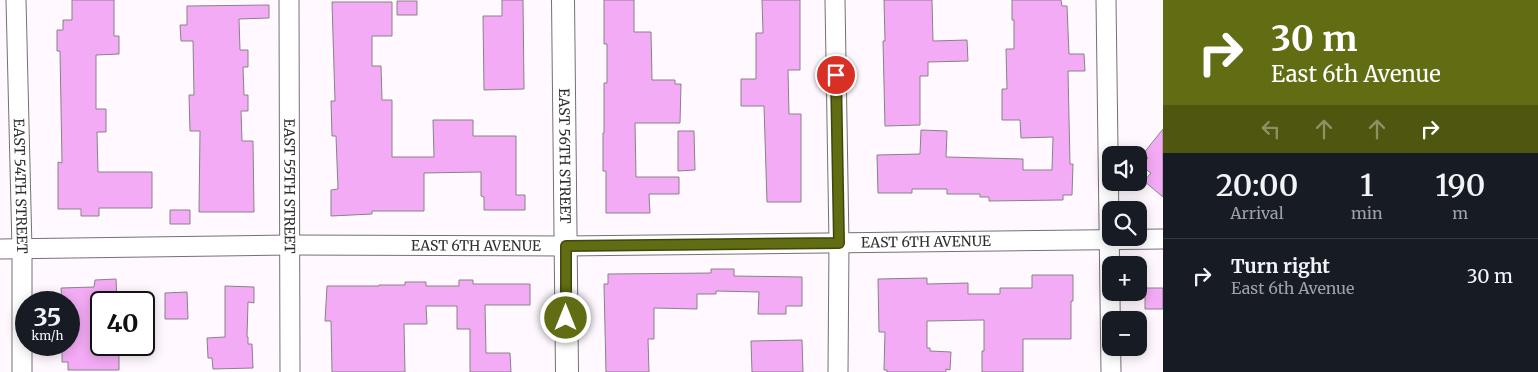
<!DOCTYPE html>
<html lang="en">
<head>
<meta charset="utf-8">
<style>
	:root { --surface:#171b24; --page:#20242c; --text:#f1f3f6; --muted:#9ea1a6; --line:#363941 }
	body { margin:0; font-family:Merriweather,serif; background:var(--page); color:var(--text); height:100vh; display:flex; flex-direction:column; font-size:19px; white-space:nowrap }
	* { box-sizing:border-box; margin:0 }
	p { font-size:16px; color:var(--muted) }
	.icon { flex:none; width:28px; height:28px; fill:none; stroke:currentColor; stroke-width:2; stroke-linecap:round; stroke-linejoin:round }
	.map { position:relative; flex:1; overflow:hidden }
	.sheet { display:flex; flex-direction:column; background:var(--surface); width:375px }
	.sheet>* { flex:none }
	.guide { background:#626c13; color:#fff; overflow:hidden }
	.buttons { position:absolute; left:1102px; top:146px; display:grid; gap:10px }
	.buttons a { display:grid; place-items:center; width:45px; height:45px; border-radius:10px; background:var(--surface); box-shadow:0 2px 12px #0003; font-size:25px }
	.speed { position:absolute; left:15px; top:291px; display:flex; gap:10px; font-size:25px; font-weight:700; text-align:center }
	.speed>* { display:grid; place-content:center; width:65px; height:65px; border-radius:50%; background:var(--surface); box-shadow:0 2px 12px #0003; line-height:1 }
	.speed small { font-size:12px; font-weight:400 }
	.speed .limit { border:2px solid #111; border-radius:8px; background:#fff; color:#111 }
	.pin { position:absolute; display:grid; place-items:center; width:42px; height:42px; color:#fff; margin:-21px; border:2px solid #fff; border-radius:50%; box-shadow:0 1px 5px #0007 }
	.me { position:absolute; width:55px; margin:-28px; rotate:0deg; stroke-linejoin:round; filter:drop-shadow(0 0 4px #0008) }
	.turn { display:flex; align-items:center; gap:18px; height:105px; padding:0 25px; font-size:22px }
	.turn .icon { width:65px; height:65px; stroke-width:2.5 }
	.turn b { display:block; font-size:35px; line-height:42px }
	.lanes { display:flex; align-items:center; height:48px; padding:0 25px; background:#0003; justify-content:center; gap:25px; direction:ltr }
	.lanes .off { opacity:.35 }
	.eta { display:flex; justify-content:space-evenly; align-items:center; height:85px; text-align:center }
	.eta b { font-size:30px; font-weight:600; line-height:35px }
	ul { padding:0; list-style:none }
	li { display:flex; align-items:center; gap:15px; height:75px; padding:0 25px; border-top:1px solid var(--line) }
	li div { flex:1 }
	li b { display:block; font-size:19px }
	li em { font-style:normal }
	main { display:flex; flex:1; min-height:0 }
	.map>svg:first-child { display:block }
	.building { fill:#f4abf5; stroke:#888288 }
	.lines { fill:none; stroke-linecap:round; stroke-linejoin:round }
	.minor-casing { stroke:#767076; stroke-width:21 }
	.tertiary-casing { stroke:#767076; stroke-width:24 }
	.minor { stroke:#fff; stroke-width:19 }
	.tertiary { stroke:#fff; stroke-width:22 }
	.route-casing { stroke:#40460c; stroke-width:12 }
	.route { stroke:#626c13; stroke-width:9 }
	.labels { text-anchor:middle; stroke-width:4.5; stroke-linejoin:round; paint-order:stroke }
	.street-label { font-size:14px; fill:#2e2c2e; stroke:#fff }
</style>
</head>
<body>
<main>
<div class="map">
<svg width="1163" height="372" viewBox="0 0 1163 372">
	<rect width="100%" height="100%" fill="#fff9ff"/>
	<path class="building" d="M72 0H114V36H119V54L96 55V109H106V132H97L98 172H152V208H99V216H81V209H58V162L62 163 60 51H57V30H63V20H72Z
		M502 0H523L524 89 484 90 483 16H502Z
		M604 0H634V32H651L652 80H675V84H681L680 123H635L636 177H679V194H649L650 213H606V171H603V133H604V83H607V44H604Z
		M762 0H800V70H788L789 114H801V202H767L764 106H741V79H756V33H763Z
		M884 0H932L933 41 967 40 968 61 928 62V76H920V125L885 126 883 41H885Z
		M1012 0H1061L1062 6H1067L1069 54H1084L1085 71H1068L1070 164H1073L1072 195H1063V200L989 201V197H980V194H947V189H912V193H878L877 155 920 154 921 130 947 131 946 157 1023 159V170H1052L1053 137 1021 138 1020 120H1002V89H1007L1006 49H1014V20H1012Z
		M397 1H417V15H397Z
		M332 2H392V36H372V66H381L382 100H392V157H434L433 120H473V136H516V195H525V210H484V197L481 196V172L424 173V211H372V214L331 216V190L338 189 336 136H332L331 101H335Z
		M269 5V18L239 19 240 50H248V67H243L244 95H248V111H241L242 141H253L254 212H199L200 131H190L189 95H194L193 41H181L180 25H187V6Z
		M1163 129V197L1144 181 1151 173 1141 166 1148 158 1143 154Z
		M678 131H694L695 170 678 171Z
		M170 210H190V224H170Z
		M711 269H734V276L802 277V306H786V314H758L759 292 716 291V294H697V309L654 308V339H648L649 372H606L604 284H608V274L711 273Z
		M1032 275H1073V301H1071V339H1023V372H982V351H984V320L927 321V348H930V351L951 352 950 370 946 369V372H887V370H884L885 332H879L878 279 927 278V284L968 283V294H1000V288H1032Z
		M116 279 117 302H91L92 338H101V345H119V370H68V362H62V345H69V302H62L61 288 94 287 95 280Z
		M459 280H473V284H530V305H485L486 353H510L511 372H470V329H457V306H426L427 324H404L405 372H332L331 321H325L327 286H379V285H405V282H426V286H459Z
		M225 286 254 287V303L248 302 247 337H248V344H252L253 368 213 369 212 358H208L207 338 225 337Z
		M1145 288H1163V309H1145Z
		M187 292 188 319H165V293Z
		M802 340 803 372H752L751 341Z"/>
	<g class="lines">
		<defs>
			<g id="minor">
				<path id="s1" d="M16 0 22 249V372"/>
				<path id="s2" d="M289 0 290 372"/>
				<path d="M835 0 839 243 838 372"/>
				<path d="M1106 0 1111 372"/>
				<path id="s3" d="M0 249 290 245 566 246 1163 239"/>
			</g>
			<g id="tertiary">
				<path id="s4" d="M563 0 567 372"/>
			</g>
		</defs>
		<use href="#minor" class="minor-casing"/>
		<use href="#tertiary" class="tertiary-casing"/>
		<use href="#minor" class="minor"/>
		<use href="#tertiary" class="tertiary"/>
	</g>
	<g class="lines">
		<defs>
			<path id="route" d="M566 318V246L839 243 836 75"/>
		</defs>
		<use href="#route" class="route-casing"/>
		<use href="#route" class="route"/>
	</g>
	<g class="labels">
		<g class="street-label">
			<text dy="5" stroke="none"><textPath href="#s4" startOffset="156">EAST 56TH STREET</textPath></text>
			<text dy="5" stroke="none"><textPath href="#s1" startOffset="186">EAST 54TH STREET</textPath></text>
			<text dy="5" stroke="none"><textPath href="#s2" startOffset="186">EAST 55TH STREET</textPath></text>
			<text dy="5" stroke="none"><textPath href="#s3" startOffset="926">EAST 6TH AVENUE</textPath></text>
			<text dy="5" stroke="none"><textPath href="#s3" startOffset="476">EAST 6TH AVENUE</textPath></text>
		</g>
	</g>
</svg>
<div class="buttons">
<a><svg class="icon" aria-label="sound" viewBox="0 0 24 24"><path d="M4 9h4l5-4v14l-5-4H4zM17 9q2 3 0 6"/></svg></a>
<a><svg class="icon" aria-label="search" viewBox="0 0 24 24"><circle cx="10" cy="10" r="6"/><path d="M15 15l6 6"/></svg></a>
<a>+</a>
<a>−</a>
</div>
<div class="speed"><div>35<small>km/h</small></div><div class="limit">40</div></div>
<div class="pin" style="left:836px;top:75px;background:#d93025"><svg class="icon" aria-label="arrive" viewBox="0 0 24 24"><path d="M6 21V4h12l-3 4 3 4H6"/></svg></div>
<svg class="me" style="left:566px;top:318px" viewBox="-20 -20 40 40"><circle r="17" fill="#626c13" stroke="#fff" stroke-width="3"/><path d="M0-11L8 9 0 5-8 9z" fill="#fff"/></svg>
</div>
<section class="sheet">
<div class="guide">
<div class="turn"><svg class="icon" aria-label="right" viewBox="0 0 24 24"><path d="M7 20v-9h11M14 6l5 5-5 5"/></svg><div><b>30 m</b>East 6th Avenue</div></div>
<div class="lanes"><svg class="icon off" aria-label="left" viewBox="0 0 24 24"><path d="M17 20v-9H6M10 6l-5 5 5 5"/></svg><svg class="icon off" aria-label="ahead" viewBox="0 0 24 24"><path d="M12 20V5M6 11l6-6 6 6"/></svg><svg class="icon off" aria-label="ahead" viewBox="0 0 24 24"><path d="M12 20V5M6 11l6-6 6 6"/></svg><svg class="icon" aria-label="right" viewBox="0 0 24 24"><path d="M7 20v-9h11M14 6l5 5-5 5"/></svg></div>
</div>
<div class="eta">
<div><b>20:00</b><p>Arrival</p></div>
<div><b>1</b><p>min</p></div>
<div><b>190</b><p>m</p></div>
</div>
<ul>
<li><svg class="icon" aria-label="right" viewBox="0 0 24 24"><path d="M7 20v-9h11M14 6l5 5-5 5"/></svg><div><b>Turn right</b><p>East 6th Avenue</p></div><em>30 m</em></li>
</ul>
</section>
</main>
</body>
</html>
